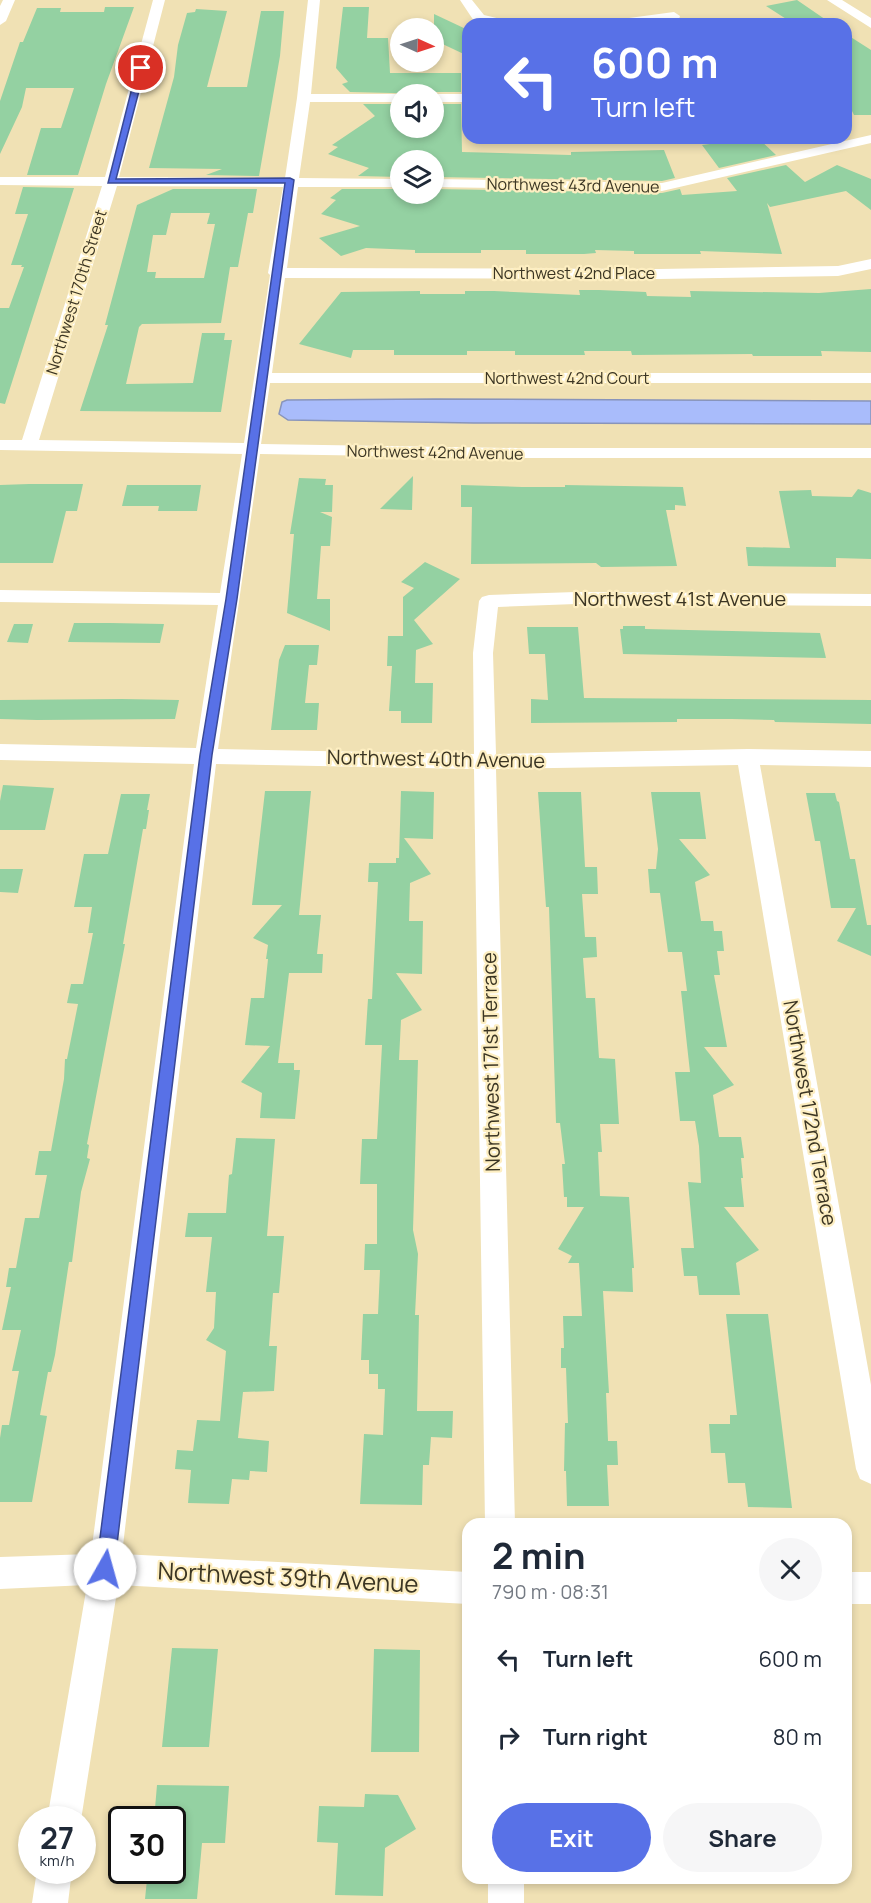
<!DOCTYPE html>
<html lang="en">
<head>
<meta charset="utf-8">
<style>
	:root { --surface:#fff; --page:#f6f6f7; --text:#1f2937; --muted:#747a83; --accent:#5871e7 }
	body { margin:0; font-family:Manrope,sans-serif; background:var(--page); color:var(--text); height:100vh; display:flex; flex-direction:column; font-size:22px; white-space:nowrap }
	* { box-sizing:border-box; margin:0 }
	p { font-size:20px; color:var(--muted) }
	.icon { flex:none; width:33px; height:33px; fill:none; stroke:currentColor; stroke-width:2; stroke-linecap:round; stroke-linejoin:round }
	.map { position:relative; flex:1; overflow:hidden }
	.sheet { position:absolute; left:462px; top:1518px; width:390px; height:366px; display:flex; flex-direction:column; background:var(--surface); border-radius:18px; box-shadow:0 3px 9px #0003 }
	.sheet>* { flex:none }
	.top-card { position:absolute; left:462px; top:18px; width:390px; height:126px; border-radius:18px; box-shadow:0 3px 9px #0003; background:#5871e7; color:#fff; overflow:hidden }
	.needle { width:39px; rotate:93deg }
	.controls { position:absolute; left:390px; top:18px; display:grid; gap:12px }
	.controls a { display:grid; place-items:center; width:54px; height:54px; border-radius:50%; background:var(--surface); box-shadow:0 3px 9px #0003; font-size:30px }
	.speed { position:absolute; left:18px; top:1806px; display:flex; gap:12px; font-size:30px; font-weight:700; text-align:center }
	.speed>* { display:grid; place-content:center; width:78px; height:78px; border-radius:50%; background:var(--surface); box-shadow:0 3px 9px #0003; line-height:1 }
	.speed small { font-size:15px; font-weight:400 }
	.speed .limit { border:3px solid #111; border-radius:9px; background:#fff; color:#111 }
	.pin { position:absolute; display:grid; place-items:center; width:51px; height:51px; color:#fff; margin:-26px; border:3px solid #fff; border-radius:50%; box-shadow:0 2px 6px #0007 }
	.me { position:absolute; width:66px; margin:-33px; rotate:7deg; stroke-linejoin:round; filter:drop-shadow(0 0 4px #0008) }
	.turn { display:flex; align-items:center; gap:21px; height:126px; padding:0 30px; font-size:27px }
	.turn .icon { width:78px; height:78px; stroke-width:2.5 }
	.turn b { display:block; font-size:42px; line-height:51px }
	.round { display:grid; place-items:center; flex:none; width:63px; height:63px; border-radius:32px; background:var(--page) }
	.head { display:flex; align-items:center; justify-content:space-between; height:102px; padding:0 30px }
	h1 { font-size:36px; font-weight:700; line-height:45px }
	.cta { display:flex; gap:12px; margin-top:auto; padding:12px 30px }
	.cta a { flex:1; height:69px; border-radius:36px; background:var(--accent); color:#fff; font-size:24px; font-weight:700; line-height:69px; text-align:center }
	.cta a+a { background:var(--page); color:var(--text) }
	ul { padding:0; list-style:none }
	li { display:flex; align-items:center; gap:18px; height:78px; padding:0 30px }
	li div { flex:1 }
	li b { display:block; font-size:22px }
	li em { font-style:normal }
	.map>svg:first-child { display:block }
	.water { fill:#a9bcfb; stroke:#8894ba; stroke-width:1.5 }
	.building { fill:#94d1a2; fill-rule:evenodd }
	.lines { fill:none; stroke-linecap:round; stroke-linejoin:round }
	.minor { fill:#fff; fill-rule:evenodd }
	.route { fill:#5871e7; stroke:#394996; stroke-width:1.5 }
	.labels { text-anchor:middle; stroke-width:4.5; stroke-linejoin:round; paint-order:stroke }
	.far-street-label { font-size:16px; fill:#3b3523; stroke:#fdeec1 }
	.street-label { font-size:20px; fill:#3b3523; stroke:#fdeec1 }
	.near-street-label { font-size:24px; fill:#3b3523; stroke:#fdeec1 }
</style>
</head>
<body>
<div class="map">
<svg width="871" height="1903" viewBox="0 0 871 1903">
	<rect width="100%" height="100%" fill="#f0e1b4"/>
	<path class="water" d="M436 399 871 401V424L474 423 288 420 279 414 282 402 287 400Z"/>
	<path class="building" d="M797 0 832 24H794L766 6Z
		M105 7H134L106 84 78 175H27L41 128H61L74 88H26L22 107 0 154V101L20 42H23L37 8H61L60 12H104Z
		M343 7H369L367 38H388L390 73H461V92H434L432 94 350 92 342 84 348 82 336 68Z
		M196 9 227 11 207 87H247L261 11H284L280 56 259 176 206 175 222 169 149 168 174 77 178 45 187 13 195 12Z
		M434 14 468 30V56L434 40Z
		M846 34 871 50V115H854L846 99Z
		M363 104H400V128H434V104H461L462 152 571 155V152L664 150 675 178 662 181 434 177V160H400V177L358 176 369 168 328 154 338 147 332 145 375 116Z
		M731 138H758L776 155 719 168 702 145 734 141Z
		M786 165 805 182 837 165 871 179V210L846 191 770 207 767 203 782 254 700 251 701 254H634V251L595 250 596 253 584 254H526V250H481V253H415V250L366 248 341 256 319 238 360 226 321 214 336 200 330 198 342 189H400V194H434V189L662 193 680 189 682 195 737 191 727 178Z
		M23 187 74 188 5 404 0 403V308H9L24 267H21L22 265H11L28 214H15Z
		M173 189H257L253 213H248L238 267H230L221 323 142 324 139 327 126 384 193 383 202 333H225L224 340H232L221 412 80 411 108 325H105L137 205ZM171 213H210L207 224H215L204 278H155L156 272H147L153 235H166Z
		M871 289V352L821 351 822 356H753L752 354 632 355 631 351H584L585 355H515V351H467V355H394V350H353L351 358 299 344 341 292 420 291V294H465V291H494L580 295 579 290H599L646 292 647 296 691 297 690 291 819 293Z
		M413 476 412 510 380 509Z
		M299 478 326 479 325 485H333L332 512H320L332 517 330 546H321L317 599H330V631L287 613 294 534H290Z
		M29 484H83L77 511H66L53 563H0V485Z
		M127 485H201L197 511H158L159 506H122Z
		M461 485 522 487H565V485L683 487 686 506 675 505V510H666L677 566 601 567 596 563 471 564 472 507H461Z
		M858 489 871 493V559L836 558V567L748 566 746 547 790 548 779 491 811 490 812 496 852 497Z
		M425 562 460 579 414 620 433 644 416 650 415 683H433L432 723H401V711H389L392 666H387L388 636H403V597L414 588 401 582Z
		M74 623H110L164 624 160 643 68 642Z
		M14 624H33L28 643 7 642Z
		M623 626H645V629L820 633 826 658 623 654 620 629H623Z
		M527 627H578L584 698 871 700V724L775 722 774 720 732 719H677V722L531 723V699L548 700 545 654H529Z
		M285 645H319L317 665H309L305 703H319L317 730H271L279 660Z
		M0 700 122 699 179 700 175 719 37 720 0 719Z
		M3 785 54 788 45 830H0V801Z
		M265 791H311L299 915H321L317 954H323L322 973H289L278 1063H294V1070H300L295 1119 260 1118 262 1093 241 1082 270 1046 245 1045 251 998H264L268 959H266L268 945 253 938 282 905H252Z
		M401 791 434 792 433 839 404 838 431 874 410 883 409 921H423L422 974 396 973 422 1010 401 1020 399 1060H418L413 1230 418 1254 415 1315H419L417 1411H453L452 1438 431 1437 429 1465H423L422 1505 360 1504 364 1434 383 1435 385 1389H378V1374H369V1360H361L363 1314H378L380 1270H364L365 1244H377V1184H360L362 1139H377L382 1045H365L368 999H372L378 882H368L369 863H396V858H399Z
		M538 792H581L585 867H597L598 894H582L585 937H596L597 957 583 958 586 998H595L599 1058 615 1059 619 1124H600L602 1152H598L600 1196 629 1197 634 1268H632L633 1292 603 1291 609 1393H606L608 1441H617L618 1465H607L609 1506H567L566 1471H564L565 1423H568L566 1368H561V1348H564L563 1316H582L579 1263H568L572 1256 558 1249 584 1207H567V1197H564L562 1164H565L560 1123H556L549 907H546Z
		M651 792H700L706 839H679L710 875 695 882 701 921H713L714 931H722L724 951H717L720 975H714L727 1047H704L734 1085 713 1095 719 1137H741L744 1158H741L743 1178H741L744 1207H724L759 1250 736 1263 740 1295H699L697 1276H684L681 1248H694L688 1182 701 1183 699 1146 695 1121H680L675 1072H690L681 991H687L682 952H668L660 893H650L648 869H656L658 849Z
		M806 793H835L837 801 839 802 850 859H855L867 925H871V956L837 941 856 908H831L820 841H815Z
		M121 794H150L147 810H149L146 829H143L123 944H125L87 1144 89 1145 87 1158 90 1159 81 1192 72 1262H69L55 1355 51 1372H48L40 1415 47 1416 32 1502H0V1438L2 1425H9L19 1371H12L21 1330H2L11 1287H6L9 1268H16L25 1218H39L47 1175H35L39 1151H51L64 1079 65 1059H67L78 1004 67 1003 71 984H83L93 933H88L92 907H74L84 854H108Z
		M0 869H23L18 893 0 892Z
		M236 1138 275 1139 267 1236H284L279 1293H273L269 1346H277L274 1391 243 1392 238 1438 269 1441 267 1472 250 1471 249 1480 232 1479 229 1504 188 1503 191 1470 175 1469 177 1450 193 1451 197 1420 220 1421 226 1351 206 1340 214 1328 216 1292H206L212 1237H185L188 1213H226L229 1175 232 1174Z
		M726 1314H768L792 1508 748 1507 745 1483H728L725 1453H711L709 1424H730V1415H737Z
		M172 1648 218 1649 209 1747H162Z
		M374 1649 420 1650 419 1752H371Z
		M157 1785 229 1786 225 1843H202L197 1899H145L148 1870H172V1820H154Z
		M365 1794 398 1795 416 1829 385 1848 383 1896 335 1895 338 1843 317 1842 319 1806 364 1807Z"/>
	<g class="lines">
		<path class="minor" d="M3 0H15L6 21 0 25V6Z
			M153 0H165L119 177 285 178 297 98 308 0H320L311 94H403H400V102H310L299 178 400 179V187H298L287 268 658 269 838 266 871 259V269L838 276 658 279 285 278 272 373H871V383H270L261 444 518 448H871V458H518L260 454 218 749 474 754 473 653 479 601 482 597 489 595 576 592 871 594V606L576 604 498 607 493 653 496 754 748 749 871 751V767L760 765 871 1385V1484L860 1479 856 1469 738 765 496 769 515 1524H485L474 769 216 764 122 1554 468 1572V1604L118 1585 81 1820H47L87 1585 0 1589V1557L91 1554 194 764 0 760V744L196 748 218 605 0 602V590L220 593 242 454 0 450V440H22L102 186 0 185V177H105ZM117 186 283 187 268 273 270 275 244 443 39 440Z
			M460 0H472L484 15 509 21 510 24H488L474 21Z
			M827 0H842L871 18V28Z
			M674 12 680 16 679 19 643 24H608L614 20Z
			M431 94H468V102H434V94Z
			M871 135V143L662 191 434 187V179L662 183Z
			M846 1572H871V1604H846Z
			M37 1870H72L68 1903H32Z
			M488 1878H524V1903H488Z"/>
	</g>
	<path class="route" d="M141 66 145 68 116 179 290 178 294 180 237 599 212 755 114 1569 111 1575 105 1578 99 1575 96 1569 200 755 226 599 285 183H108L137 68Z"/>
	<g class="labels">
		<g class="far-street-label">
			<text transform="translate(573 185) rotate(1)" y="6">Northwest 43rd Avenue</text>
			<text x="574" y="279">Northwest 42nd Place</text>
			<text transform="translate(76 292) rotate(-73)" y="6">Northwest 170th Street</text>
			<text x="567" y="384">Northwest 42nd Court</text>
			<text transform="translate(435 452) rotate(1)" y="6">Northwest 42nd Avenue</text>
		</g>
		<g class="street-label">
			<text x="680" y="606">Northwest 41st Avenue</text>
			<text transform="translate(436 759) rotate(1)" y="7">Northwest 40th Avenue</text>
			<text transform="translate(491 1062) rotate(-91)" y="7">Northwest 171st Terrace</text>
			<text transform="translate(810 1113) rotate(80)" y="7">Northwest 172nd Terrace</text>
		</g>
		<g class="near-street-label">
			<text transform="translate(288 1578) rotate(3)" y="8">Northwest 39th Avenue</text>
		</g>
	</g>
</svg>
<div class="controls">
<a><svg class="needle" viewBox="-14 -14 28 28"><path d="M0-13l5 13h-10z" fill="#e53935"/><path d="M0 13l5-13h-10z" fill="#747a83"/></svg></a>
<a><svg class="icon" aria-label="sound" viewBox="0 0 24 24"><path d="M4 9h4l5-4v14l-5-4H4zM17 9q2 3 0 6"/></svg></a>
<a><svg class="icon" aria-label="layers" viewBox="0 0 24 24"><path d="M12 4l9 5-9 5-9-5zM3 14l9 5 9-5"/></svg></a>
</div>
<div class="speed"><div>27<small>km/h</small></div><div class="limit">30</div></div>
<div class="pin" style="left:141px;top:68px;background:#d93025"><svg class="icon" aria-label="arrive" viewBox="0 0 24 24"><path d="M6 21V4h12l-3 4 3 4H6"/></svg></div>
<svg class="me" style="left:105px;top:1569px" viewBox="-20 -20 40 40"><circle r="19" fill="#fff"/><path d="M0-13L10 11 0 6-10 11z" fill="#5871e7"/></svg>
<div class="top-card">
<div class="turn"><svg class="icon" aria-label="left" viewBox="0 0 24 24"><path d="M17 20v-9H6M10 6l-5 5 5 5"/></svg><div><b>600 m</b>Turn left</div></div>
</div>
<section class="sheet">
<div class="head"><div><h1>2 min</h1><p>790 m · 08:31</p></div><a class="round"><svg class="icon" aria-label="close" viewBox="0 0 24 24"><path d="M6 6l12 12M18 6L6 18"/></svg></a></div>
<ul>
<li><svg class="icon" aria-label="left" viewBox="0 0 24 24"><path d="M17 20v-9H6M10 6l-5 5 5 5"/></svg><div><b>Turn left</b></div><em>600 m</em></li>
<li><svg class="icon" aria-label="right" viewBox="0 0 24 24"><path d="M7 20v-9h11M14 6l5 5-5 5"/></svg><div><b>Turn right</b></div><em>80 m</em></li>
</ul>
<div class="cta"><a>Exit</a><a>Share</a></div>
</section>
</div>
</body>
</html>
